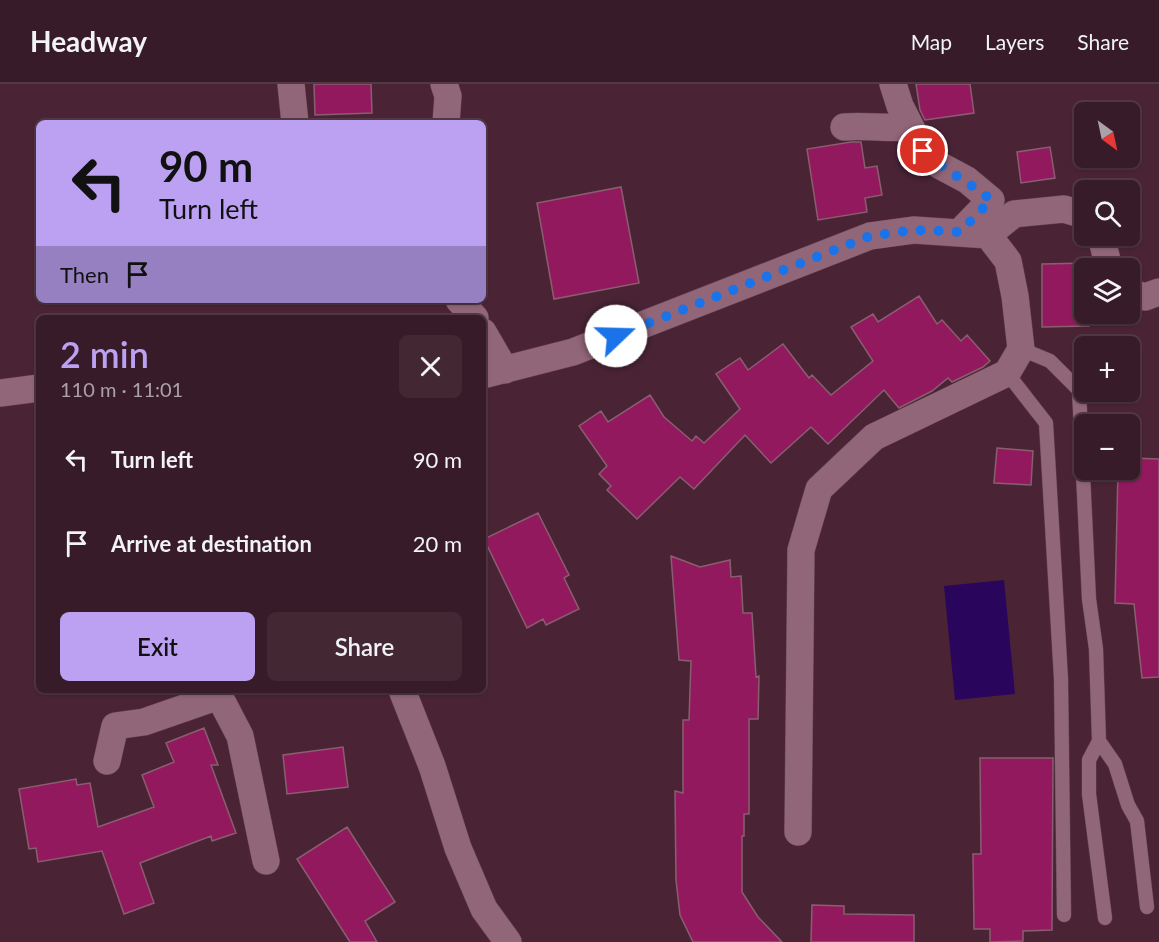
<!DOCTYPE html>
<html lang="en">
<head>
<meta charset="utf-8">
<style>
	:root { --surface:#381b28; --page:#432834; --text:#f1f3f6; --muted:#aba1a8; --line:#523945; --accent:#bca0f2 }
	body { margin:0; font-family:Lato,sans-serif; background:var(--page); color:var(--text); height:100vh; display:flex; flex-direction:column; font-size:22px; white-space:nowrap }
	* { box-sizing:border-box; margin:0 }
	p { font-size:20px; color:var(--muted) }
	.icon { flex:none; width:33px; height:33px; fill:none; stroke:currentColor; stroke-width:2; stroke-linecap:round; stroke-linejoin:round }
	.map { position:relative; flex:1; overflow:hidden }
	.side { position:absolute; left:36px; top:231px; width:450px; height:378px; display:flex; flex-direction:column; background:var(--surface); border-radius:9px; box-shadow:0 2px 4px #0004,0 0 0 2px var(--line) }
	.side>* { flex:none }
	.hud { position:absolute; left:36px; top:36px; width:450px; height:183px; border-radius:9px; box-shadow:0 2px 4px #0004,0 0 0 2px var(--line); background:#bca0f2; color:#111; overflow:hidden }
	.needle { width:39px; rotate:147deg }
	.tools { position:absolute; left:1074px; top:18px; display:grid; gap:12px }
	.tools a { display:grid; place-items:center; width:66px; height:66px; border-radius:9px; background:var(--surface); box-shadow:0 2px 4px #0004,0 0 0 2px var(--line); font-size:30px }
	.pin { position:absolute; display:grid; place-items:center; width:51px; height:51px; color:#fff; margin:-26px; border:3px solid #fff; border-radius:50%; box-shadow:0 2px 6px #0007 }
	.me { position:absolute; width:66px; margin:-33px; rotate:69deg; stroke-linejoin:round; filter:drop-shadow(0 0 4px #0008) }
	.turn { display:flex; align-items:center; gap:21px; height:126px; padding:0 24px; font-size:27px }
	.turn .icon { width:78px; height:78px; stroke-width:2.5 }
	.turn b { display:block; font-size:42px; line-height:51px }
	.then { display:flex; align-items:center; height:57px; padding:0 24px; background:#0003; gap:12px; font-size:22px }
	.round { display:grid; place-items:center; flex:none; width:63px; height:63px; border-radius:9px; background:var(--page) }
	.headline { display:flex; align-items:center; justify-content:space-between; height:102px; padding:0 24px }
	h1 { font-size:36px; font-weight:600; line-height:45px; color:var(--accent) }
	.button { display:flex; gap:12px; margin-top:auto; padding:12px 24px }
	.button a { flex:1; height:69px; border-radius:9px; background:var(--accent); color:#111; font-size:24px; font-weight:600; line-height:69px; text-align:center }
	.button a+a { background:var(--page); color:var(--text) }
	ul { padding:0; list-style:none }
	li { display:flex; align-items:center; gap:18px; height:84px; padding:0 24px }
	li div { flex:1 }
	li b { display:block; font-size:22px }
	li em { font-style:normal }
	header { display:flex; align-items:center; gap:36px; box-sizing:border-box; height:84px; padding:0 30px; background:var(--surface); border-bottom:2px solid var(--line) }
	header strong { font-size:28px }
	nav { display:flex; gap:33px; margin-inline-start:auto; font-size:21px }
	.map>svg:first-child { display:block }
	.water { fill:#29065c }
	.building { fill:#93195e; stroke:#895e70; stroke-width:1.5 }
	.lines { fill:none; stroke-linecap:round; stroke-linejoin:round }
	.service-casing { stroke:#634252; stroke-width:15 }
	.minor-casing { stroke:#634252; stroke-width:28 }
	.service { stroke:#916678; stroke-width:14 }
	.minor { stroke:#916678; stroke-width:27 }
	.route { stroke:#1a73e8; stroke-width:10; stroke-dasharray:0 18 }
</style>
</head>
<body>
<header>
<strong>Headway</strong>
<nav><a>Map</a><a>Layers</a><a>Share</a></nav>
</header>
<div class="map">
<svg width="1159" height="858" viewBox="0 0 1159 858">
	<rect width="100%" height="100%" fill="#4a2435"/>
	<path class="water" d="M1004 496 1015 610 955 616 944 502Z"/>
	<path class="building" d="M314 0H371L372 29 315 31Z
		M916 0H970L974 29 925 36 920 26Z
		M851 58H861L865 84 877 82 882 111 865 114 867 128 818 136 807 65Z
		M1050 63 1055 94 1021 99 1017 68Z
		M621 103 639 199 554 215 537 119Z
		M1089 179V184H1084V230H1089V242L1042 243V180Z
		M919 212 937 240 942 236 961 257 967 251 990 277 983 283 952 298 948 294 932 307 899 324 884 306 828 360 811 343 771 379 745 351 694 405 680 393 637 435 607 406 611 402 599 390 607 382 579 342 601 327 608 338 650 311 664 333 692 357 696 352 704 359 740 325 716 290 740 274 748 286 783 260 809 294 812 291 831 311 873 277 851 243 873 230 878 238Z
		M997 364 1033 367 1031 401 994 399Z
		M1130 374 1159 375V593L1142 594 1134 520 1115 519 1118 386H1130Z
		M538 429 569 491 564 494 579 525 546 541 543 535 527 544 484 455Z
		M671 472 700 483 730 476 731 493 741 492 743 529H752L756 593 759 592 758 635H749V730H744V752H742V808L758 833 782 858H693L680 831 676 796 675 707 683 709V636H689L691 577 679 576Z
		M204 644 218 681H211L236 749 212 757 211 752 140 779 154 819 124 830 102 767 38 778 36 764 29 765 19 705 76 695 77 701 90 699 98 743 154 723 142 691 174 678 166 659Z
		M343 663 348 703 287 710 283 671Z
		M980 674H1053L1052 846 1023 847V857L990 858V845H974L973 770H981Z
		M347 743 395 818 365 837 377 858H350L297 775Z
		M812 821 844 822V830L914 831V858H811Z"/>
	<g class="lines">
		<defs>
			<path id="service" d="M1021 265 1050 277 1079 306 1089 515 1096 565 1099 657 1089 676V710L1105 834
				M1007 289 1046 339 1061 595 1064 831
				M1099 657 1115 680 1128 721 1137 737 1147 823"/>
			<path id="minor" d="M291 0 295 39
				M444 0 448 12 446 39
				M893 0 900 22 923 67 939 81 967 96 991 116 960 148
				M844 43C866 41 888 45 909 43
				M988 151 1014 130 1064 125 1084 131
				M1101 152 1109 184
				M1130 208 1145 213 1159 208
				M459 216 475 234
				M483 248 505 286
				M483 291 573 268 870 152 914 146 988 151 1008 177 1015 212 1021 265 1007 289 874 353 819 405 801 466 798 748
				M0 309 39 304
				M216 606 240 652 266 777
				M402 606 432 682 458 764 484 825 508 858
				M107 677 115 642 144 638 219 612"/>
		</defs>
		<use href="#service" class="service-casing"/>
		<use href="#minor" class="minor-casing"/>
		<use href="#service" class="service"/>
		<use href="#minor" class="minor"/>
	</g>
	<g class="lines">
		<path class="route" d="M616 252 870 152 914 146 960 148 991 116C969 98 944 86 923 67"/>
	</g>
</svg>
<div class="tools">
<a><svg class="needle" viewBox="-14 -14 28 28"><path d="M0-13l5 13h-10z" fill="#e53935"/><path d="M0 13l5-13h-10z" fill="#aba1a8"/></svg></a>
<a><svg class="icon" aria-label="search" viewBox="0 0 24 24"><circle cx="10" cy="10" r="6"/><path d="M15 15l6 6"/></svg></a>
<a><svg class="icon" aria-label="layers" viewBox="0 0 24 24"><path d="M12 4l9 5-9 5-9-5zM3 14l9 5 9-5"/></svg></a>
<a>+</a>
<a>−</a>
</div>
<div class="pin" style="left:923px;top:67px;background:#d93025"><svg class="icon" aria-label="arrive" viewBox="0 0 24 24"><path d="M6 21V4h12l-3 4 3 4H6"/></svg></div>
<svg class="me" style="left:616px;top:252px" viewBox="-20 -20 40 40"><circle r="19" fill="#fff"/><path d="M0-13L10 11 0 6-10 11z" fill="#1a73e8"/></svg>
<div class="hud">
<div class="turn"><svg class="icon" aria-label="left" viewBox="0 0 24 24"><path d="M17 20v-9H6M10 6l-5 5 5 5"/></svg><div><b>90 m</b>Turn left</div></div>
<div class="then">Then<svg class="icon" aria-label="arrive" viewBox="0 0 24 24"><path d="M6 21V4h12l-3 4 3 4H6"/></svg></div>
</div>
<section class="side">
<div class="headline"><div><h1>2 min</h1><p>110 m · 11:01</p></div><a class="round"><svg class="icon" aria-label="close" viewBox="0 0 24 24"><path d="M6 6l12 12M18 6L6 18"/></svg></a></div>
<ul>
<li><svg class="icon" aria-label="left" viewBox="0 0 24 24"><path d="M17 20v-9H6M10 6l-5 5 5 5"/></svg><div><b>Turn left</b></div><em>90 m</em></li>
<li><svg class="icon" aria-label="arrive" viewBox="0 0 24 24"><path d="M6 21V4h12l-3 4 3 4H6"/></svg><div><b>Arrive at destination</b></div><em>20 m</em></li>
</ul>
<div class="button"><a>Exit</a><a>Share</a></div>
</section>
</div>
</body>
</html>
